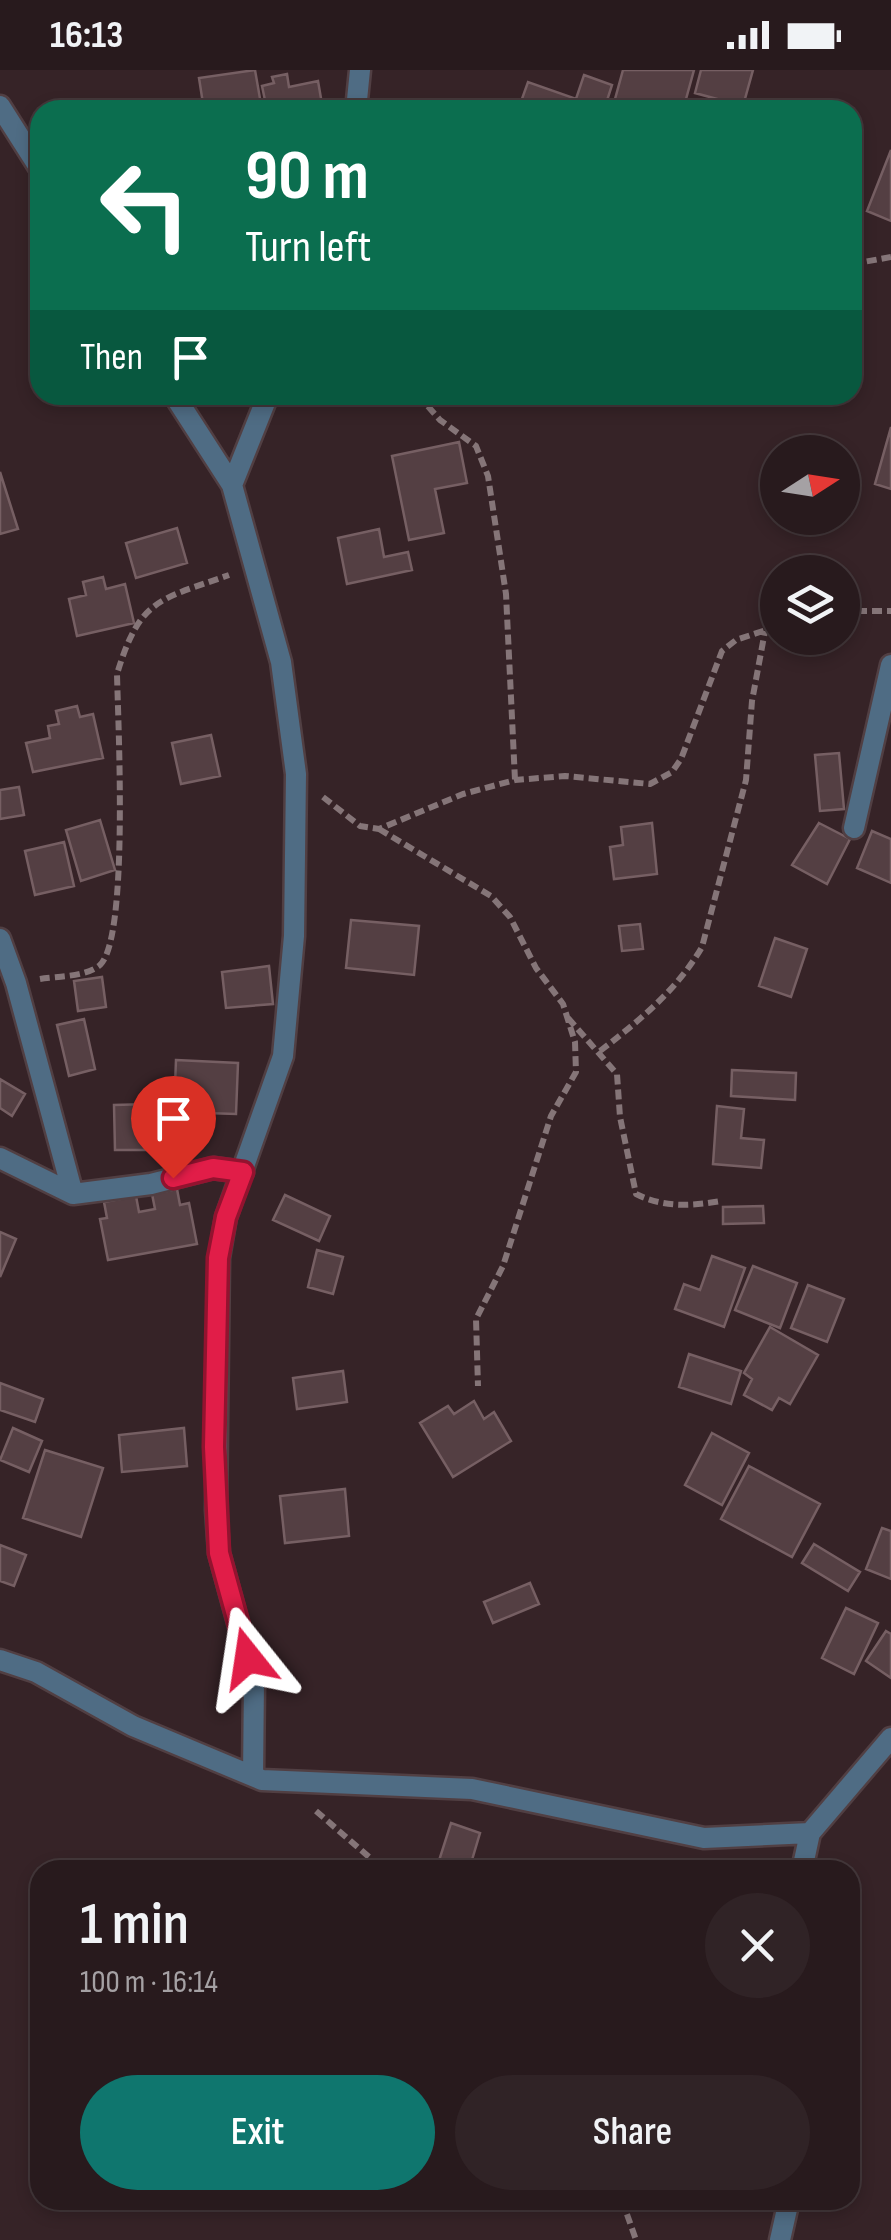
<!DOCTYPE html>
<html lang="en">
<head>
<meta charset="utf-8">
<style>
	:root { --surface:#281a1d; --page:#302326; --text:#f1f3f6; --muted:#a5a1a4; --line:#44383b; --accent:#0f766e }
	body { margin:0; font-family:"Sofia Sans Condensed",sans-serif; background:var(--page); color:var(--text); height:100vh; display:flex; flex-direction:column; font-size:38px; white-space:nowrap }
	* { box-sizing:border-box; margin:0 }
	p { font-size:32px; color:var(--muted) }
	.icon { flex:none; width:55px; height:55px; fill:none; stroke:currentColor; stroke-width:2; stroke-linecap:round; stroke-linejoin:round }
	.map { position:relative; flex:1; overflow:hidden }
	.side { position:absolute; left:30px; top:1790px; width:830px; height:350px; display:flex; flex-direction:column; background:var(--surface); border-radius:30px; box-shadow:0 5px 15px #0003,0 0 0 2px var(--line) }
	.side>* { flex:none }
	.hud { position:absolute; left:30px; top:30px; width:832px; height:305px; border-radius:30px; box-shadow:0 5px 15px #0003,0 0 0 2px var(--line); background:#0b6e4f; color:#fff; overflow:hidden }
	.needle { width:65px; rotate:78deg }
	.buttons { position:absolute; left:760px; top:365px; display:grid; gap:20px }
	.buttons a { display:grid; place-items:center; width:100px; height:100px; border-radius:50%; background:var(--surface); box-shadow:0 5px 15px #0003,0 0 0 2px var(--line); font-size:50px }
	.pin { position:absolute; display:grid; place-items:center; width:85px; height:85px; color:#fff; margin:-102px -42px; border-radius:50% 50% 50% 0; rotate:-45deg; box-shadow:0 0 10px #0007 }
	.pin .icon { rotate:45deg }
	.me { position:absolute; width:110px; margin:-55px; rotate:345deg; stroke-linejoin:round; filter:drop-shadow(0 0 8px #0008) }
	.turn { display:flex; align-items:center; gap:35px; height:210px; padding:0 50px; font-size:45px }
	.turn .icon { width:130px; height:130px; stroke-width:2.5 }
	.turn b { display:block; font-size:70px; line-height:85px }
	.then { display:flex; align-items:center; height:95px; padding:0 50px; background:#0003; gap:20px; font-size:38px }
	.round { display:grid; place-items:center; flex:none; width:105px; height:105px; border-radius:52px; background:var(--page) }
	.summary { display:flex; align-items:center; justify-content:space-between; height:170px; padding:0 50px }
	h1 { font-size:60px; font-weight:600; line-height:75px }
	.primary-button { display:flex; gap:20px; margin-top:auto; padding:20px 50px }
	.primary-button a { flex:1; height:115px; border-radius:60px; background:var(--accent); color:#fff; font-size:40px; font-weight:600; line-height:115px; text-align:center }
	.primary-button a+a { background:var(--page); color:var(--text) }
	.status { display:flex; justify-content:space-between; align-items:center; height:70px; padding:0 50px; background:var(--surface); direction:ltr }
	.status svg { height:28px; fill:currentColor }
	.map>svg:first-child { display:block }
	.building { fill:#543f43; stroke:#765f63; stroke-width:2.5 }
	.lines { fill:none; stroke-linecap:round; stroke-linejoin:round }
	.street-casing { stroke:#513f43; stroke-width:25 }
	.path { stroke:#857578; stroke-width:6; stroke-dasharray:10 5; stroke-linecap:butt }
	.street { stroke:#4f6c84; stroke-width:20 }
	.route-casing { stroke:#92132f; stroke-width:25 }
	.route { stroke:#e11d48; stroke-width:18 }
</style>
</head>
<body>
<div class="status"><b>16:13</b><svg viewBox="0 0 49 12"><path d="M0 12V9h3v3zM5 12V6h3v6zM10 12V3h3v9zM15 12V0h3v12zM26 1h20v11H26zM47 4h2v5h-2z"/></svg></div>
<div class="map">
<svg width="891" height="2170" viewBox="0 0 891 2170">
	<rect width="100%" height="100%" fill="#362327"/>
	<path class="building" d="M255 0 262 40H204L199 8Z
		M623 0H694L683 40H612Z
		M701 0H753L743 36 695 23Z
		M287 4 289 17 318 11 323 40H267L262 16 274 13 272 7Z
		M584 5 612 15 604 40H518L528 12 576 29Z
		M891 80V151L867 141Z
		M891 357V419L875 414Z
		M459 372 467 413 435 419 444 463 409 470 392 386Z
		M0 402 18 459 0 464Z
		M177 458 187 493 136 508 126 473Z
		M379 459 384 487 408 482 412 500 347 514 338 468Z
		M103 507 106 519 125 514 134 553 77 566 69 529 86 525 83 512Z
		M77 636 80 647 93 644 103 688 33 702 26 673 50 668 48 656 59 654 56 641Z
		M211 665 220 706 181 714 172 673Z
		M839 683 844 739 820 741 815 685Z
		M19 717 24 745 0 749V720Z
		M100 750 115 800 81 811 66 760Z
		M652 753 657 804 614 809 610 777 623 775 621 757Z
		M819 753 850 769 827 814 792 795Z
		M872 761 891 769V813L857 798Z
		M64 772 74 816 35 825 25 781Z
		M351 850 419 856 414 905 346 898Z
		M640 854 643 879 622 881 619 856Z
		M775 868 807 879 791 927 759 916Z
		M269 896 273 934 226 938 222 902Z
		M102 907 106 937 78 941 74 911Z
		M84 949 95 999 69 1006 57 955Z
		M176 990 238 993 236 1044 174 1042Z
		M732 1000 796 1003 795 1030 731 1026Z
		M0 1009 25 1024 12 1046 0 1038Z
		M151 1034 152 1080H115L114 1035Z
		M717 1036 744 1039 741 1068 764 1070 761 1098 713 1094Z
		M177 1119 180 1135 189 1133 197 1174 108 1190 100 1149 107 1148 104 1132 136 1126 139 1142 155 1139 152 1124Z
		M285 1125 330 1146 319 1171 273 1150Z
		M763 1136 764 1153 723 1154V1137Z
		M0 1162 16 1169 0 1207Z
		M317 1180 343 1187 333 1224 308 1217Z
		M712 1186 745 1198 724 1257 675 1239 684 1214 700 1220Z
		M753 1196 797 1213 780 1258 735 1240Z
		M808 1215 844 1229 827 1272 791 1258Z
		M770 1257 818 1285 790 1334 779 1328 772 1340 744 1325 752 1309 744 1303Z
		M689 1284 741 1301 731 1334 679 1317Z
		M343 1301 347 1332 297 1339 293 1308Z
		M0 1313 43 1329 35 1352 0 1340Z
		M474 1331 484 1349 494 1342 511 1371 453 1407 420 1353 448 1336 454 1344Z
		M13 1358 42 1371 29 1402 0 1390Z
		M184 1358 187 1396 122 1402 119 1365Z
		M712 1363 749 1383 722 1435 685 1415Z
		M45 1380 103 1398 81 1467 23 1448Z
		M749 1396 820 1434 792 1487 721 1449Z
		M345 1419 349 1466 285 1473 280 1426Z
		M882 1458 891 1461V1509L866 1499Z
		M814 1474 860 1502 848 1521 802 1493Z
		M0 1475 26 1485 14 1516 0 1511Z
		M530 1513 539 1534 493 1553 484 1532Z
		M846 1538 878 1553 854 1604 822 1588Z
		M886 1561 891 1564V1608L866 1591Z
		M451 1753 480 1763 469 1800H436Z"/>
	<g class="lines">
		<defs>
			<path id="street" d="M0 36 40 99
				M356 40 360 0
				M174 325 232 415 281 592 296 704 294 866 283 986 226 1147 219 1188 216 1440 219 1483 254 1612 253 1706
				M232 415 268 325
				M854 758 891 595
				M0 869 16 913 73 1124
				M0 1088 73 1124 151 1114 213 1098 243 1102
				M0 1590 36 1602 133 1656 262 1710 472 1719 704 1768 810 1763
				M802 1800 810 1763 891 1668
				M780 2170 789 2130"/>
		</defs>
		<use href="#street" class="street-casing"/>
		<path class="path" d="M852 194 891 187
			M418 325 440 350 476 376 488 406 506 524 515 710
			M842 541H891
			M323 727 360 756 379 759 463 724 515 710 565 706 650 714 672 702 681 689 722 581 736 570 778 556
			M379 759 491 826 510 847 536 898 563 934 575 972 576 1002 551 1046 503 1196 476 1249 478 1316
			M40 909C58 906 86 907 100 895 129 868 118 652 117 604 140 528 159 530 229 505
			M568 948 617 1004 620 1047 636 1124C664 1138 692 1136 721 1131
			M600 981C639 951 677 920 702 877L746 710 752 631 765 561
			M316 1741 384 1800
			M622 2130 636 2170"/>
		<use href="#street" class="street"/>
	</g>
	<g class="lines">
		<defs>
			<path id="route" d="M173 1108 213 1098 243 1102 226 1147 218 1188 214 1377 219 1483 248 1588"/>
		</defs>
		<use href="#route" class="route-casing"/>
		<use href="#route" class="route"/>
	</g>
</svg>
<div class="buttons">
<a><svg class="needle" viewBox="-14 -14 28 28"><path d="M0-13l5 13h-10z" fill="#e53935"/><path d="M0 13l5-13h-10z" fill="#a5a1a4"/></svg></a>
<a><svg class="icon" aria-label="layers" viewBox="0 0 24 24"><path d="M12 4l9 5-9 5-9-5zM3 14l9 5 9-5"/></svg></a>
</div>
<div class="pin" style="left:173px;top:1108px;background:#d93025"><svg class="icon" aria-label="arrive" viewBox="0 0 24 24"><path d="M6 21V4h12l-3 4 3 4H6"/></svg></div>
<svg class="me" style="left:248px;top:1588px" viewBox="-20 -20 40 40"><path d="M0-17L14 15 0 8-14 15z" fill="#e11d48" stroke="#fff" stroke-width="4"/></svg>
<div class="hud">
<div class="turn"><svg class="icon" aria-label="left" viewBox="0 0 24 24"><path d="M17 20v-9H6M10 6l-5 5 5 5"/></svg><div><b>90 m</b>Turn left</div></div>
<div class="then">Then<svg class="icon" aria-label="arrive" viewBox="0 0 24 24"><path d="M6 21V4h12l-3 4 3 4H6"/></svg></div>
</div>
<section class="side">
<div class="summary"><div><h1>1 min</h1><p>100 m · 16:14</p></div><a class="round"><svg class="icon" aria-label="close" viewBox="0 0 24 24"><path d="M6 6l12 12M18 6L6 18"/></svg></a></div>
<div class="primary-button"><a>Exit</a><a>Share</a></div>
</section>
</div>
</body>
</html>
